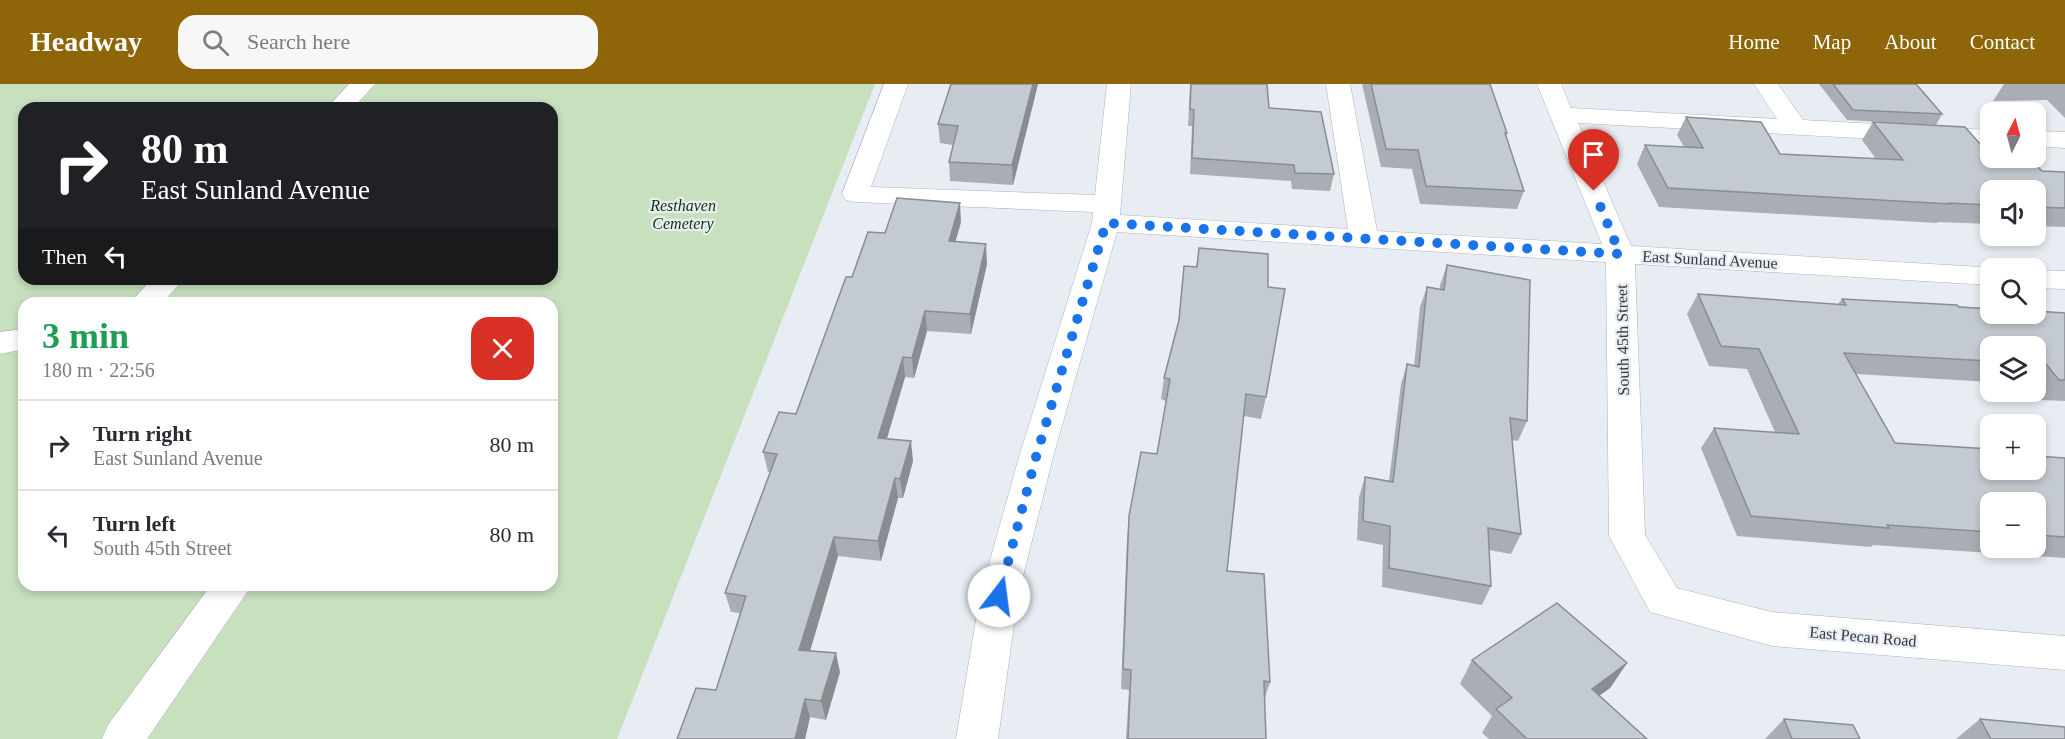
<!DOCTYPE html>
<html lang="en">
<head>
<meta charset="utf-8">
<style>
	:root { --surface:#fff; --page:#f7f7f7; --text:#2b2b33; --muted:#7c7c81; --line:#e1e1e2; --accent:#8e6609 }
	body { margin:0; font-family:Georgia,serif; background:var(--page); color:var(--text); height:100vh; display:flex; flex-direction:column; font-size:22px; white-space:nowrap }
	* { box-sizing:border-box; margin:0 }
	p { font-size:20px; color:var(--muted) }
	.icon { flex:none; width:33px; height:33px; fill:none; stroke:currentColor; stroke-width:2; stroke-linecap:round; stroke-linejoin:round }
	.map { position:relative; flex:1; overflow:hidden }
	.details { position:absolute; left:18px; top:213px; width:540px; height:294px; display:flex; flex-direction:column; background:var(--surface); border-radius:18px; box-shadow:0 3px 9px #0003 }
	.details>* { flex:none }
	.hud { position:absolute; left:18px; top:18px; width:540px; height:183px; border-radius:18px; box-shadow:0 3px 9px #0003; background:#202124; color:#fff; overflow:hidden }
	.needle { width:39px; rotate:6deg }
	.buttons { position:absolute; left:1980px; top:18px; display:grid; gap:12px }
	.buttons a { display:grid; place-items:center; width:66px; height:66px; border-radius:12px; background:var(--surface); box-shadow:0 3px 9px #0003; font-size:30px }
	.pin { position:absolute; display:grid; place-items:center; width:51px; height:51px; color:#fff; margin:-62px -26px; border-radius:50% 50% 50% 0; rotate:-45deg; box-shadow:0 0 6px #0007 }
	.pin .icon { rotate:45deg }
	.me { position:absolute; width:66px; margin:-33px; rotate:15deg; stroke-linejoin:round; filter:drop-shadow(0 0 4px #0008) }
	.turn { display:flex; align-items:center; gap:21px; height:126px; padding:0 24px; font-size:27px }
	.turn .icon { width:78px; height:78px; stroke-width:2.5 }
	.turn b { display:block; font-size:42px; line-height:51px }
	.then { display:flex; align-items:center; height:57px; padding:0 24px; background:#0003; gap:12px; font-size:22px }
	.round { display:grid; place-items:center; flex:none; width:63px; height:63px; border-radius:18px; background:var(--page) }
	.head { display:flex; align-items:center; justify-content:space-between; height:102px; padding:0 24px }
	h1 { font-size:36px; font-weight:700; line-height:45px; color:#1e9e55 }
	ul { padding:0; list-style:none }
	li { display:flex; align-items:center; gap:18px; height:90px; padding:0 24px; border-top:2px solid var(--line) }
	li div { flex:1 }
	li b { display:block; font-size:22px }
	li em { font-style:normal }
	header { display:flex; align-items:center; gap:36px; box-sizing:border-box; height:84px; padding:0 30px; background:var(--accent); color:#fff }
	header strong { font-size:28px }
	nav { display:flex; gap:33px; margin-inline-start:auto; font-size:21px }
	.search { width:420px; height:54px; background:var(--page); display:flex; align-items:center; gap:15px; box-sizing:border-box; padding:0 21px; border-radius:18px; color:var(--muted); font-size:22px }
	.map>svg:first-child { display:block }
	.green { fill:#c7e0be; fill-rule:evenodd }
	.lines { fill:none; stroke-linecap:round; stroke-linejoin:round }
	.minor-casing { stroke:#acb2b9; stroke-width:1 }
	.minor { fill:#fff; fill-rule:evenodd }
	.wall { fill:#a9aeb4; fill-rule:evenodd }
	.shaded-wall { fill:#898d92 }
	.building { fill:#c4cad1; stroke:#898d92; stroke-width:1.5 }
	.route { stroke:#1a73e8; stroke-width:10; stroke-dasharray:0 18 }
	.labels { text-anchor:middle; stroke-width:4.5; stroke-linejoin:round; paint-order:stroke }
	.park-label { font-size:16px; font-style:italic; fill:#0e3300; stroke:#e8edf4 }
	.street-label { font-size:16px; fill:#36383b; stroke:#e8edf4 }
</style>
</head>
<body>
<header>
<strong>Headway</strong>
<div class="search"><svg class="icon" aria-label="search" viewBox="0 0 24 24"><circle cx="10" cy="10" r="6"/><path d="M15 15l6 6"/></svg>Search here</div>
<nav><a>Home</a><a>Map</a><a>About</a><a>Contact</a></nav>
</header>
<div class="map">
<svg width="2065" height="655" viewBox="0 0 2065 655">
	<rect width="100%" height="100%" fill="#e8edf4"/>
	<path class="green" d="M0 0H875L617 655H0ZM24 24H552V195H24ZM24 219H552V501H24Z"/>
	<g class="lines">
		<defs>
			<path id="minor" d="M349 0H375L353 24H327Z
				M884 0H908L871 103 1095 111 1107 0H1131L1120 131 1348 145 1326 0H1350L1377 147 1602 160 1537 0H1561L1571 24 1777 35 1754 0H1778L1803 36 1990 46V61L1578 39 1631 162 1997 184H1990V201L1635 180 1645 451 1677 504 1772 528 2065 552V586L1772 562 1650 528 1609 452 1606 178 1117 148 1053 373 1018 512 998 655H956L980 512 1019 373 1092 139 1093 128 855 118 846 116 842 110Z
				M2036 47 2065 48V64L2036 62Z
				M2036 186 2065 187V205L2036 204Z
				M152 195H184L162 219H130Z
				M24 245V265L0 270V248Z
				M211 501H252L147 655H102L108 641Z"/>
		</defs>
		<use href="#minor" class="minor-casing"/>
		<use href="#minor" class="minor"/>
	</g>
	<path class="wall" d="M951 0H1038L1013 101 950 97 949 78 953 61 940 59 938 40Z
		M1190 0H1267L1269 24 1334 90 1330 107 1292 105 1291 97 1190 90 1192 42H1188Z
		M1362 0H1490L1507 49 1506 53 1524 107 1517 125 1420 120 1412 85 1381 83Z
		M1819 0H1916L1942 30 1936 41 1847 36Z
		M2004 0H2065V34L2047 16 1993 17Z
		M1686 33 1780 70 1876 75 1862 56 1873 38 1995 76 2042 87 2065 88V143L2036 142V106H1990V140L1938 138 1937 139 1659 123 1637 80 1645 61 1684 63 1677 51Z
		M961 138 955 158 987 180 971 250 927 247 914 294 905 293 887 355 913 377 903 414H898L881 477 838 472 810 567 840 588 826 636 810 633 805 655H677L716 606 740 529 731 528 725 509 770 388H768L763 368 796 330 852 193Z
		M1199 164 1266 313 1261 335 1244 332 1227 487 1270 598 1264 617 1266 655H1126L1129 606 1121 605 1127 454 1129 432 1157 370 1166 317 1161 315 1164 294 1178 240 1184 182 1196 183Z
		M1447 181 1527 337 1518 357 1512 356 1521 450 1511 470 1489 466 1491 502 1482 521 1382 503 1383 461 1357 456 1359 413 1365 393 1389 397 1401 300 1407 280 1414 282 1420 223 1427 203 1440 206V201Z
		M1698 210 1838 220 1842 215 2065 229V317L2040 316 2034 308H2036V262H1990V298L1856 290 1895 359 1990 386 2065 374V474L1873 461 1871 463 1737 452 1701 364 1714 344 1775 348 1747 285 1709 282 1687 230ZM1990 418H2036V464H1990Z
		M1472 576 1627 579 1610 604 1599 612 1647 655H1489L1482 649 1492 632 1460 600Z
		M1784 635 1860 655H1765Z
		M1980 635 2065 655H1956Z"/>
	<path class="shaded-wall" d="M1033 0H1038L1013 101 1012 81Z
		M960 119 961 138 950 177 949 157Z
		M986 160 987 180 971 250 970 230Z
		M925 227 927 247 914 294 912 274Z
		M903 273 905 293 881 374 878 354Z
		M911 357 913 377 903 414 900 395Z
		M895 394 898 414 881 477 878 457Z
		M834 453 838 472 805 584 799 566Z
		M836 569 840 588 826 636 821 617Z
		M1627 579 1610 604 1575 629 1592 605Z
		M805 615 810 633 805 655H795Z"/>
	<path class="building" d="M951 0H1033L1012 81 949 78 958 42 938 40Z
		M1191 0H1267L1269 24 1321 28 1334 90 1295 89 1294 81 1192 74 1194 26 1190 25Z
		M1371 0H1490L1507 49H1505L1524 107 1426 102 1418 66 1386 65Z
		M1833 0H1916L1942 30 1853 26Z
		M1686 33 1761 38 1780 70 1903 76 1873 38 1965 43 1990 71V74H1993L1995 76 2033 78 2042 87 2065 88V124L2036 123V106H1990V121L1949 119 1950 120 1668 104 1645 61 1703 64Z
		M897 114 960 119 949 157 986 160 970 230 925 227 912 274 903 273 878 354 911 357 900 395 895 394 878 457 834 453 799 566 836 569 821 617 805 615 795 655H677L696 604 716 606 746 512 725 509 777 370 763 368 779 328 796 330 846 193H852L868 148 885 149Z
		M1199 164 1268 170V203L1285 205 1266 313 1246 310 1227 487 1264 490 1270 598 1264 597 1266 655H1128L1131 586 1123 585 1129 432 1141 368 1157 370 1170 295 1164 294 1179 236 1184 182 1197 183Z
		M1447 181 1530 196 1527 337 1510 334 1521 450 1488 444 1491 502 1389 484 1390 442 1363 437 1365 393 1393 398 1407 280 1419 283 1427 203 1444 206Z
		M1698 210 1846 221 1842 215 1957 221 1959 223 1990 225V230H2036V227L2065 229V296H2059L2046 280 2036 279V262H1990V277L1844 269 1895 359 1990 365V386H2036V372L2065 374V453L2036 451V418H1990V448L1887 441 1889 444 1751 432 1714 344 1799 350 1759 265 1721 262Z
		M1557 519 1627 579 1592 605 1647 655H1527L1496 625 1512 614 1472 576Z
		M1784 635 1853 641 1860 655H1792Z
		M1980 635 2065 643V655H1991Z"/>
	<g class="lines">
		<path class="route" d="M999 512 1036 373 1106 139 1620 170 1594 107"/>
	</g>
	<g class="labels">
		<g class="park-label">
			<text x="683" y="127">Resthaven<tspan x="683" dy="18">Cemetery</tspan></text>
		</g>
		<g class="street-label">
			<text transform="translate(1710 175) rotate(3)" y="6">East Sunland Avenue</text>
			<text transform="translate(1622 256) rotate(-91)" y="6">South 45th Street</text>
			<text transform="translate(1863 552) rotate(5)" y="6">East Pecan Road</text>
		</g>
	</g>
</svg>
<div class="buttons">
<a><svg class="needle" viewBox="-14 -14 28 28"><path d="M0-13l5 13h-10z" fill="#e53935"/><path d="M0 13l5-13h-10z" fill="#7c7c81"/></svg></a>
<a><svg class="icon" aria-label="sound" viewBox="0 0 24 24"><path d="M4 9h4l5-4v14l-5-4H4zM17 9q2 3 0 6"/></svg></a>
<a><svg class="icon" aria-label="search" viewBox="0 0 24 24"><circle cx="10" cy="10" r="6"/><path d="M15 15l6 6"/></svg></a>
<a><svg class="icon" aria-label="layers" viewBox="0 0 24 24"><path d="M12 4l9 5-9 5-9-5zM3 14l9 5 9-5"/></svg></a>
<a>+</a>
<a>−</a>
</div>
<div class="pin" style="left:1594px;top:107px;background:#d93025"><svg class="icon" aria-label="arrive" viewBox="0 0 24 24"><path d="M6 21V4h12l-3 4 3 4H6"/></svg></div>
<svg class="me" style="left:999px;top:512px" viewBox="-20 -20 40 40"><circle r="19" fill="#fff"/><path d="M0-13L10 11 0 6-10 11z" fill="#1a73e8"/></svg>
<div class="hud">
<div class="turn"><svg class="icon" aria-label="right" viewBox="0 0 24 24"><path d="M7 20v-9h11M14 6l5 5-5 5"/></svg><div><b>80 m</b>East Sunland Avenue</div></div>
<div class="then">Then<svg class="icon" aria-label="left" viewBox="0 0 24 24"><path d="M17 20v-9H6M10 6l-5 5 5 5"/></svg></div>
</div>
<section class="details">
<div class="head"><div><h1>3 min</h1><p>180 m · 22:56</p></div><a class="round" style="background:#d93025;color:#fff"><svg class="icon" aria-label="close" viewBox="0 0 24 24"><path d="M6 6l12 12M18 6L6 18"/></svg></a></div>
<ul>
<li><svg class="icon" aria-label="right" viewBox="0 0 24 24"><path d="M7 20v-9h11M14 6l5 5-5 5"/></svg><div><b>Turn right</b><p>East Sunland Avenue</p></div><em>80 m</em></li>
<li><svg class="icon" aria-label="left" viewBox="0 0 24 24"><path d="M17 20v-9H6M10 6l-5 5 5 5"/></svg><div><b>Turn left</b><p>South 45th Street</p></div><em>80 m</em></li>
</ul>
</section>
</div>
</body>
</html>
